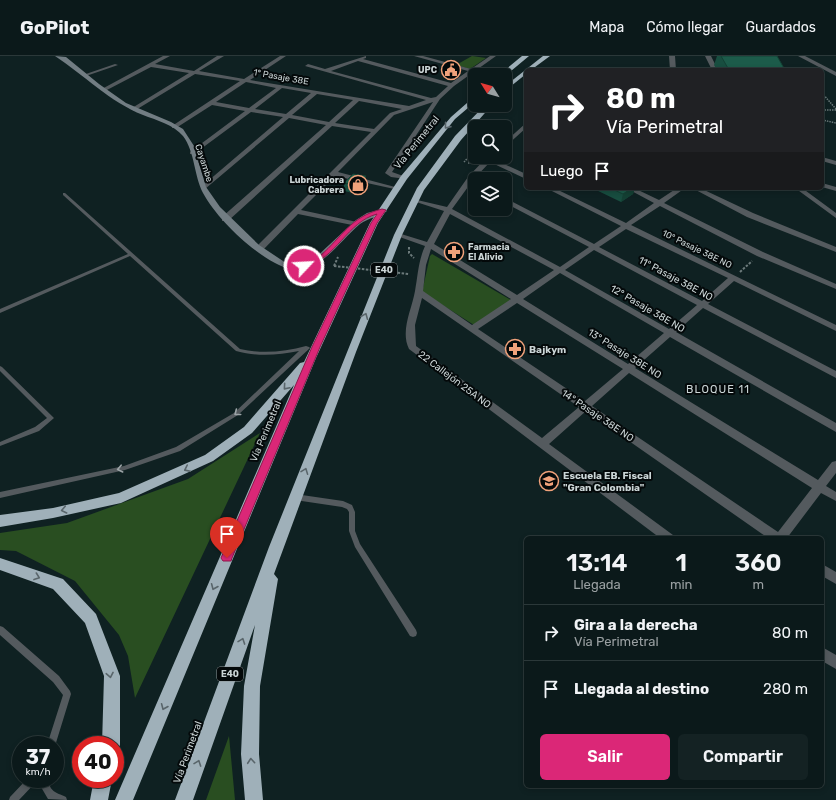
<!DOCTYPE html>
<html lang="es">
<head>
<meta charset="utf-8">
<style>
	:root { --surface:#0b191a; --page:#142223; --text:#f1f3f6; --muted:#9aa0a2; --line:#2b3839; --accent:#db2777 }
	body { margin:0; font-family:Rubik,sans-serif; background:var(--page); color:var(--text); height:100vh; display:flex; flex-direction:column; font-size:15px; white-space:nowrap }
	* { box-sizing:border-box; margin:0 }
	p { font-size:13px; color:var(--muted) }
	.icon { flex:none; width:22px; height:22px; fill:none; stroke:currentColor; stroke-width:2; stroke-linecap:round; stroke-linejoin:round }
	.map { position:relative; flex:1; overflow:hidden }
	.panel { position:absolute; left:524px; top:480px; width:300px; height:252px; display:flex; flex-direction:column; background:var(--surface); border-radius:6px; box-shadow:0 2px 6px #0003,0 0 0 1px var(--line) }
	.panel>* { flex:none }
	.banner { position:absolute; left:524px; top:12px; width:300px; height:122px; border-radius:6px; box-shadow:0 2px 6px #0003,0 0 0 1px var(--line); background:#202124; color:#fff; overflow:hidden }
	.needle { width:26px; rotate:307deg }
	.fabs { position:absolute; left:468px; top:12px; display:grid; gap:8px }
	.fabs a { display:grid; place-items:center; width:44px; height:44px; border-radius:6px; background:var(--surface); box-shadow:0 2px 6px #0003,0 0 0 1px var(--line); font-size:20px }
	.speed { position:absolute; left:12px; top:680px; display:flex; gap:8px; font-size:20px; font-weight:700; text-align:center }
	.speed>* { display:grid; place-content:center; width:52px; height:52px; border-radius:50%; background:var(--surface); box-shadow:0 2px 6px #0003,0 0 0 1px var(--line); line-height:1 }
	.speed small { font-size:10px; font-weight:400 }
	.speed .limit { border:6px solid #d22; background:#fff; color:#111 }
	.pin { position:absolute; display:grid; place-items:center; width:34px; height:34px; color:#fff; margin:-41px -17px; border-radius:50% 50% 50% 0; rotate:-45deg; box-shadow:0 0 4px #0007 }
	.pin .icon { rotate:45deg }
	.me { position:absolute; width:44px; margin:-22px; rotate:65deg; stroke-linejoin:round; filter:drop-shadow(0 0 3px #0008) }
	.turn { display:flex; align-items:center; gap:14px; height:84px; padding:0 16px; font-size:18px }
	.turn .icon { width:52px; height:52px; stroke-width:2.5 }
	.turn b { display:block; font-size:28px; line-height:34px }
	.then { display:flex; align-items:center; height:38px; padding:0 16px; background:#0003; gap:8px; font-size:15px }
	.eta { display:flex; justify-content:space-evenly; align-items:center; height:68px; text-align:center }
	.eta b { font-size:24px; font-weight:600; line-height:28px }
	.action { display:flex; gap:8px; margin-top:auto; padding:8px 16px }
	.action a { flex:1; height:46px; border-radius:6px; background:var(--accent); color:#fff; font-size:16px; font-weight:600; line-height:46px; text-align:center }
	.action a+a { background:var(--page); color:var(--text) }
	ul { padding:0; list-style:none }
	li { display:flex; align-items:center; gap:12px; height:56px; padding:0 16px; border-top:1px solid var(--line) }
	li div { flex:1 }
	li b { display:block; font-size:15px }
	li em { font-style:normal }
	header { display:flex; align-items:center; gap:24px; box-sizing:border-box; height:56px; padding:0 20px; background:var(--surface); border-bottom:1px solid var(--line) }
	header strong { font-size:19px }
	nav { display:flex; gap:22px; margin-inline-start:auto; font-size:14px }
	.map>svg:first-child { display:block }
	.green { fill:#294e21 }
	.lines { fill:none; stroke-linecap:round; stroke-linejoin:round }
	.path-far1 { stroke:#6c7a7b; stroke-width:1.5; stroke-dasharray:1.5 1; stroke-linecap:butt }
	.path { stroke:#6c7a7b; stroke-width:2; stroke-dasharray:2.5 1.5; stroke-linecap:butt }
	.lane { fill:#545a5e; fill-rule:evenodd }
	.street { fill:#545a5e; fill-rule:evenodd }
	.secondary { fill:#727d83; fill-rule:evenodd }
	.highway { fill:#9fb0b9; fill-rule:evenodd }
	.path-bridge { stroke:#6c7a7b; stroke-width:2; stroke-dasharray:2.5 1.5; stroke-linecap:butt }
	.wall { fill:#184e40 }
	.shaded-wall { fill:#144034 }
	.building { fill:#1c5b4a; stroke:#144034 }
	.oneway { stroke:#59656a }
	.oneway2 { stroke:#9ca4a7 }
	.route { fill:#db2777; stroke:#8e194d }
	.labels { text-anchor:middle; stroke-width:4; stroke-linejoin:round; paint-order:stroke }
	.far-poi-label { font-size:9px; font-weight:bold; fill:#ccd6d7; stroke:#04090a; text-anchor:end }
	.far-street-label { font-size:9px; fill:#ccd6d7; stroke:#04090a }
	.shield { fill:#04090a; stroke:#90989a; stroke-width:1 }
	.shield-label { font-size:9px; font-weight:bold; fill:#ccd6d7 }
	.street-label { font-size:10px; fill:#ccd6d7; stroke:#04090a }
	.poi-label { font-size:10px; font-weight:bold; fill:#ccd6d7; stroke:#04090a; text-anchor:start }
	.neighbourhood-label { font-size:11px; letter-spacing:1px; fill:#ccd6d7; stroke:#04090a }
</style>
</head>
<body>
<header>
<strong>GoPilot</strong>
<nav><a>Mapa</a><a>Cómo llegar</a><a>Guardados</a></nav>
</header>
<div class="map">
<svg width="836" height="744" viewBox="0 0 836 744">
	<rect width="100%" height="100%" fill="#0f2122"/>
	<path class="green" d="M472 0 486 2 470 13 456 9Z
		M432 198 511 244 474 269 422 236 430 200Z
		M260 377 135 642 128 600 119 579 75 525 16 495 0 494V477L67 467 188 423Z
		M229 680 235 744H206Z"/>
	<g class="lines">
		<path class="path-far1" d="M822 37 836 53
			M822 54H836
			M822 64 836 67
			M464 106 475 94
			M472 107H468L475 99"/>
		<path class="path" d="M409 191V197L414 202
			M334 210 338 201
			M740 216 752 205"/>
		<path class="lane" d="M115 8 118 9 86 20 83 19Z
			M63 137H65L240 293C262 298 284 296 306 290L309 291 310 292 238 359 180 395 125 414 0 442V436L124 410 176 391 234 357 299 295C278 299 258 301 236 295L130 200 0 257V253L128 198 63 139Z
			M0 310 2 311 54 362 39 375 0 390V386L35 371 47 362 0 315Z
			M295 438 343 445 352 449 355 456V475L360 488 416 574 417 577 416 580 413 581 410 580 355 491 349 475V456L347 453 342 451 295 444 293 443 292 441 293 439Z
			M0 570 3 571 59 620 70 635 71 638 55 690 47 689 63 639 53 626 0 579Z
			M27 723H37L36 726 19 744H9L10 741Z
			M40 723H48C50 736 55 736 66 741L67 744 48 743 41 731Z"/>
		<path class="street" d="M163 0H170L155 8 194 15 217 0H224L199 15 244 23 280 0H286L250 24 409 50 426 44 305 10 308 8 325 13 366 0V2L363 3 451 27 468 15 414 0H423L471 13 490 0H496L454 30 440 43 392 116 406 121V123L391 121 385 117 433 46 394 59 338 116 399 132V134L335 120 301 154 357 166V170L298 158 262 195H256V191L371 76 332 70 228 165H222V161L326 69 289 62 205 133H201V131L283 61 251 56 194 98H190V96L245 55 212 49 176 72H172V70L240 25 195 18 134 55 131 53 132 52 189 17 151 11 105 35 100 34ZM358 5 448 30 436 41 431 42 331 15ZM246 26 276 32 249 52 216 46ZM282 32 311 37 286 58 255 53ZM317 38 353 44 329 66 292 59ZM359 45 402 53 390 57 374 73 335 67Z
			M669 0H675L676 14H670Z
			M705 0H711L718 14H712Z
			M798 0H805L836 16V20Z
			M526 67V72L505 91V86Z
			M487 101H494L493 103 526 118V123L490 106 473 124 452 153 560 211 589 191 505 147V142L594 188 621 170 546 132H554L626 167 654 147 626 132H634L659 144 677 132H685L664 147 763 196 836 228V233L757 200 660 150 631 169 836 269V275L734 225 708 248 836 315V322L703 252 676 276 836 367V376L670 281 635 312 818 424 832 406 836 405V417L826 430 836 436V445L821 437 787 482H768L586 355 549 388 673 479 675 482H660L409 293C400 275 412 253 415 235 418 219 418 206 425 190L394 179 398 177 427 186 444 155 413 145V143L447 151 468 121ZM450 158 554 214 517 239 434 188ZM626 173 728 222 702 245 599 191ZM431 193 511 243 472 269 423 235 426 209ZM594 194 697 249 669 273 565 214ZM560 217 664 277 628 308 523 243ZM422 242 579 351 542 382 416 290 415 269ZM517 247 623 313 585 345 478 273ZM629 317 812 432 778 476 592 350Z
			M822 101 836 105V109L822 105Z
			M822 127 836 131V135L822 131Z
			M692 132H700L753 157 836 191V196L747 161Z
			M795 132H802L836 157V162Z
			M822 508 836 516V528L822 520Z
			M822 591 836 599V613L822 605Z"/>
		<path class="secondary" d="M55 0 66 1 99 28 126 47 171 66 183 73 194 90 206 131 220 151 259 189 286 207 293 209 305 207 315 202 356 164 367 157 383 153 387 155C381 160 368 162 360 168 343 182 330 203 309 211 299 214 288 214 279 209 253 197 217 163 203 137 194 120 195 96 183 80 174 69 156 64 143 59 110 46 84 19 55 0Z"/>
		<path class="highway" d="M522 0H529L505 20 499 19Z
			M543 0H550L531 14H526V18L505 35V30Z
			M475 40V46L455 63 407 123 378 167 316 302 133 744H115L294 329 252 377 213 405 121 447 53 462 0 471V459L53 452 119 437 205 399 244 371 300 307 304 306 370 167 401 120 451 61Z
			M485 49H492L461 84 424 134 402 179 356 296 274 518 278 523 260 630 259 698 263 744H245L241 698 244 630 255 569 193 744H175L269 491 394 179 417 132 455 80Z
			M0 502 63 523 96 558 120 620V689L117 695 115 696V689H102L104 620 85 567 53 533 0 514Z
			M94 723H112L108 744H90Z"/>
		<path class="path-bridge" d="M334 210 409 218"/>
	</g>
	<path class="wall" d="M717 0H777L785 14H717L714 9Z
		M344 127 366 128 358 138 344 135Z
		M592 132H635L633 138 621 146Z"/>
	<path class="shaded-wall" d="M366 120V128L358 138 357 130Z
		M632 132H635L633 138 621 146 623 138Z"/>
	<path class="building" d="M721 0H777L785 14H729Z
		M353 118 366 120 357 130 344 127Z
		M610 132H632L623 138Z"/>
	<defs><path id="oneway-chevron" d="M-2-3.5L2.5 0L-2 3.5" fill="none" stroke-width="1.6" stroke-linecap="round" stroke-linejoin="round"/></defs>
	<g class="oneway">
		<use href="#oneway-chevron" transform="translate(447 70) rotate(129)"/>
		<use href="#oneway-chevron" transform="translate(365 260) rotate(-68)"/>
		<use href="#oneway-chevron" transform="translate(286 331) rotate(131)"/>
		<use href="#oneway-chevron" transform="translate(187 413) rotate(154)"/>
		<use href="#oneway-chevron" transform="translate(305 415) rotate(-69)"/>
		<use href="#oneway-chevron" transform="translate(64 454) rotate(168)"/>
		<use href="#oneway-chevron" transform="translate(37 521) rotate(20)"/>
		<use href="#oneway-chevron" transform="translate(214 531) rotate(113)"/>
		<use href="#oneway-chevron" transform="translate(242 585) rotate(-70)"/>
		<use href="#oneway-chevron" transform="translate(110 619) rotate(79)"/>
		<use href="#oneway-chevron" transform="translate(164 651) rotate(113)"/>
		<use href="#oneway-chevron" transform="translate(251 705) rotate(-95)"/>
		<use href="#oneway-chevron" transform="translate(198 707) rotate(-70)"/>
	</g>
	<g class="oneway2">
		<use href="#oneway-chevron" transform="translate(237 357) rotate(142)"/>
		<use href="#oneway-chevron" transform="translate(120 413) rotate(167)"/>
	</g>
	<path class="route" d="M382 153 386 154 377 167 320 291 232 502 231 505H223L221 502 312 291 371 167 377 158C347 166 337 202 304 212L301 210C306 205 314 205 320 200 343 180 350 161 382 153Z"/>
	<defs>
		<symbol id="civic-ring" viewBox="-11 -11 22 22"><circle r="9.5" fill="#04090a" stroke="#f1a27b" stroke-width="1.5"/><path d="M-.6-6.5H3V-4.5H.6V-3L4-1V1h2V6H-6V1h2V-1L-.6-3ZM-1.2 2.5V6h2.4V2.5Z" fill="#f1a27b"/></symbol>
		<symbol id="shop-ring" viewBox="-11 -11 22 22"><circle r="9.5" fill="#04090a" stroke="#f1a27b" stroke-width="1.5"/><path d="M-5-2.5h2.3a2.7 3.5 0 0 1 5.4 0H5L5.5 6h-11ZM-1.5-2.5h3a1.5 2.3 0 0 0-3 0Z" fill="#f1a27b"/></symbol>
		<symbol id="pharmacy-ring" viewBox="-11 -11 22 22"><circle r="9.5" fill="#04090a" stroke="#f1a27b" stroke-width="1.5"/><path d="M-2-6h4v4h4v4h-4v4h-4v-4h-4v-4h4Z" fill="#f1a27b"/></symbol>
		<symbol id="school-ring" viewBox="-11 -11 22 22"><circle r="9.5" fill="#04090a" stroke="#f1a27b" stroke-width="1.5"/><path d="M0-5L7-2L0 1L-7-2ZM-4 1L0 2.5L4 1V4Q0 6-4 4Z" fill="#f1a27b"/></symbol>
	</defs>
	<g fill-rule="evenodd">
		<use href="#civic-ring" x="440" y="3" width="22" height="22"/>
		<use href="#shop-ring" x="347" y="118" width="22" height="22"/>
		<use href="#pharmacy-ring" x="443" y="185" width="22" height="22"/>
		<use href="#pharmacy-ring" x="504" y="282" width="22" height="22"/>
		<use href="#school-ring" x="538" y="414" width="22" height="22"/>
	</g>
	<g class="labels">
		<g class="far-poi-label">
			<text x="437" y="17">UPC</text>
			<text x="344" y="127">Lubricadora<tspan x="344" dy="10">Cabrera</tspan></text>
			<text x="468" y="194" text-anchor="start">Farmacia<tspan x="468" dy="10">El Alivio</tspan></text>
		</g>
		<g class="far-street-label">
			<text transform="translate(281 21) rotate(10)" y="3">1° Pasaje 38E</text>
			<text transform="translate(204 107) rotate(72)" y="3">Cayambe</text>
			<text transform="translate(697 193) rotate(26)" y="3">10° Pasaje 38E NO</text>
		</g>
		<g class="shield">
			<rect x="371" y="207" width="26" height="14" rx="3"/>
			<rect x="217" y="611" width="26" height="14" rx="3"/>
		</g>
		<g class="shield-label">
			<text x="384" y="217">E40</text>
			<text x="230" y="621">E40</text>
		</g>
		<g class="street-label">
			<text transform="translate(416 86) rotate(-51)" y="4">Vía Perimetral</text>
			<text transform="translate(676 222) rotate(28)" y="4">11° Pasaje 38E NO</text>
			<text transform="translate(648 252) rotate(30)" y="4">12° Pasaje 38E NO</text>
			<text transform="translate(625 297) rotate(32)" y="4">13° Pasaje 38E NO</text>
			<text transform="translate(455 323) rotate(37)" y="4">22 Callejón 25A NO</text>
			<text transform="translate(598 359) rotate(34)" y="4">14° Pasaje 38E NO</text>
			<text transform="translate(265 375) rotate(-67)" y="4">Vía Perimetral</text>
			<text transform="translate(187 696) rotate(-70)" y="4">Vía Perimetral</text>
		</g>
		<g class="poi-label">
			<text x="529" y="297">Bajkym</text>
			<text x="563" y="423">Escuela EB. Fiscal<tspan x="563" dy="12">"Gran Colombia"</tspan></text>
		</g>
		<g class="neighbourhood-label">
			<text x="718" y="337">BLOQUE 11</text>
		</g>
	</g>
</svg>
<div class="fabs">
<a><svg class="needle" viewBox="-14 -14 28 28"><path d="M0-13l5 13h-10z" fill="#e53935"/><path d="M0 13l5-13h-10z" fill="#9aa0a2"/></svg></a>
<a><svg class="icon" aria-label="search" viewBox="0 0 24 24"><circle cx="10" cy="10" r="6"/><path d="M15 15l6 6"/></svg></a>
<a><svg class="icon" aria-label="layers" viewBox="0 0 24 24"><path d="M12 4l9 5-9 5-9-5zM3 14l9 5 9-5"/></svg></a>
</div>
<div class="speed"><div>37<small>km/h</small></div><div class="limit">40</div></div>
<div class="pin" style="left:227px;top:502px;background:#d93025"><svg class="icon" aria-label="arrive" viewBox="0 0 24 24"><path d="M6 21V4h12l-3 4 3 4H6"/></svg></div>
<svg class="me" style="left:304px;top:210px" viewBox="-20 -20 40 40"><circle r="17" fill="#db2777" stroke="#fff" stroke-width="3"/><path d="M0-11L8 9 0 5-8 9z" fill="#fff"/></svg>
<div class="banner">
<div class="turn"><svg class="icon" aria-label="right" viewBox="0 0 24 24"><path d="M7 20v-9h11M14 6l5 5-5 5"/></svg><div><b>80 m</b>Vía Perimetral</div></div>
<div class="then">Luego<svg class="icon" aria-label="arrive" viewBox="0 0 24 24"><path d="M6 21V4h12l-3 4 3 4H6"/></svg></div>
</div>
<section class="panel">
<div class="eta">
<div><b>13:14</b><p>Llegada</p></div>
<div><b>1</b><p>min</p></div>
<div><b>360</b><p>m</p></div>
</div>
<ul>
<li><svg class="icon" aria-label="right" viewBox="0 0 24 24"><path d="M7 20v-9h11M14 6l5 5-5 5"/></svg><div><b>Gira a la derecha</b><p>Vía Perimetral</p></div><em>80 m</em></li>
<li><svg class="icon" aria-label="arrive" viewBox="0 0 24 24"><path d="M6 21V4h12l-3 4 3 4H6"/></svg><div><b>Llegada al destino</b></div><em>280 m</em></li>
</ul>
<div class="action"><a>Salir</a><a>Compartir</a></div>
</section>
</div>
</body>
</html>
